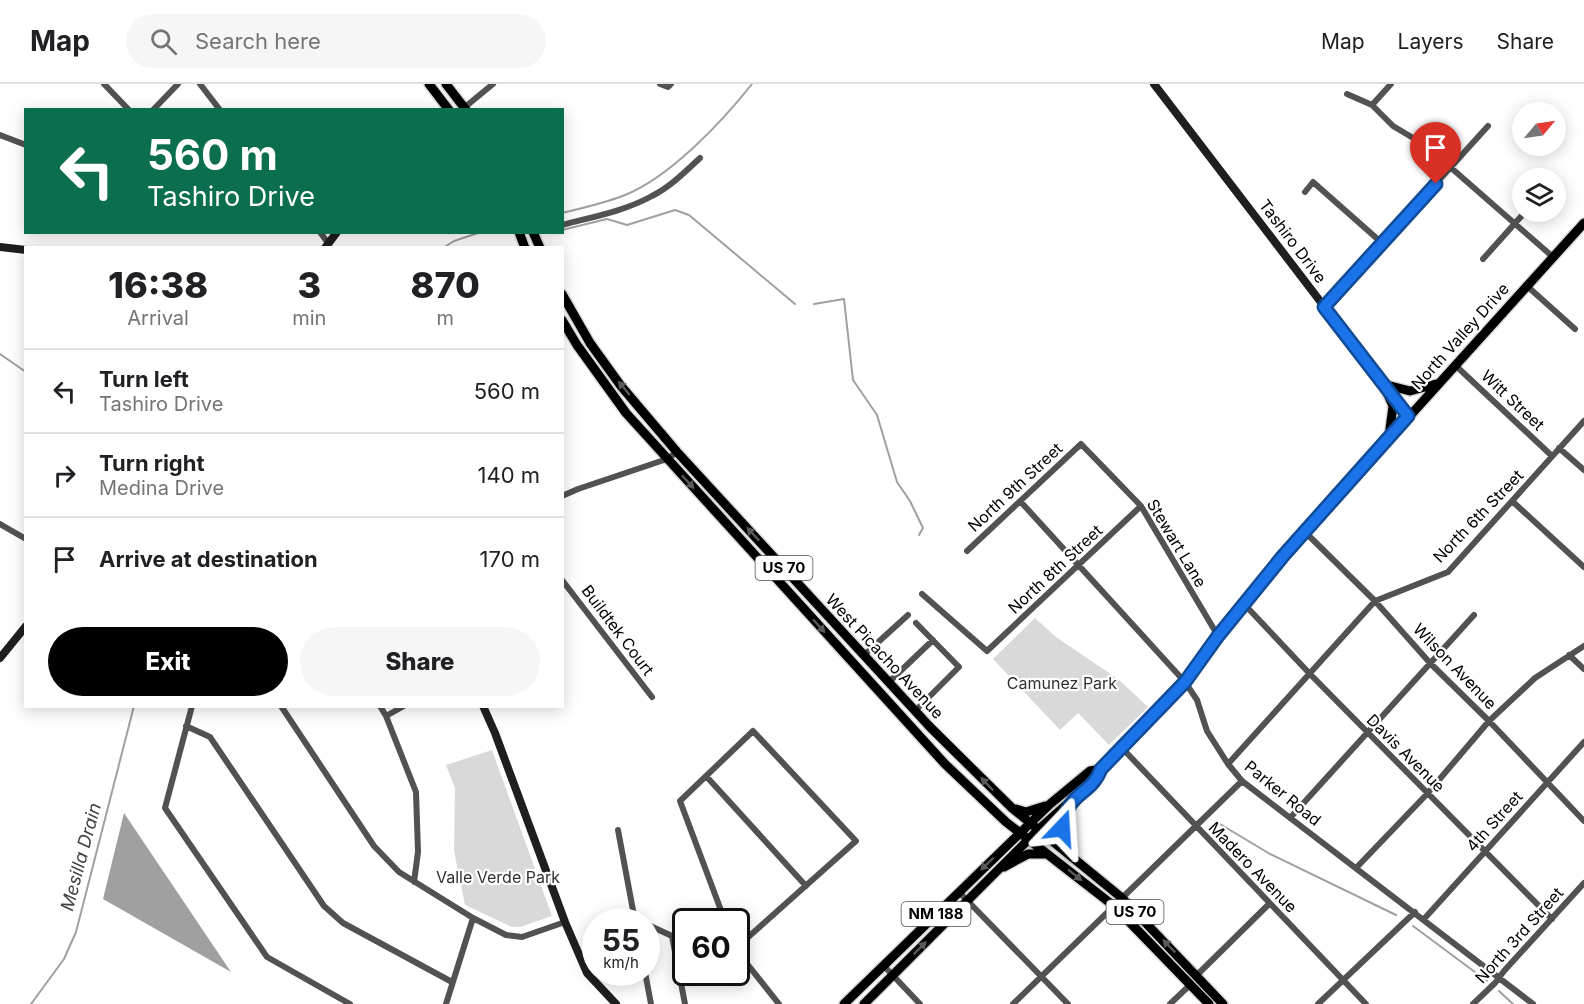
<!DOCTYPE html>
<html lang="en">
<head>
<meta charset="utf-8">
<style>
	:root { --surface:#fff; --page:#f6f6f6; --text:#202124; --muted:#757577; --line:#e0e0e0; --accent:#000 }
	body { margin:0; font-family:Inter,sans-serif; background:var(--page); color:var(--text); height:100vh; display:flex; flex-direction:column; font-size:22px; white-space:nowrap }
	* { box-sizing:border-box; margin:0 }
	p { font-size:20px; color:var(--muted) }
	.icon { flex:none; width:33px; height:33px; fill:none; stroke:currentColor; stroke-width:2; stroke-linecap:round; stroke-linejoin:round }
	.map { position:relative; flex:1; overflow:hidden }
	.details { position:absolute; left:24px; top:162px; width:540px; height:462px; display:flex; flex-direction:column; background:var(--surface); border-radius:0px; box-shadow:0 3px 15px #0003 }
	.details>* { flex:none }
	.banner { position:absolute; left:24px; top:24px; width:540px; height:126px; border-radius:0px; box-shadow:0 3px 15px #0003; background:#0b6e4f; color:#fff; overflow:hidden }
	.needle { width:39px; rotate:61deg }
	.tools { position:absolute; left:1512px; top:18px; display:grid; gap:12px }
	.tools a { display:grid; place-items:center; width:54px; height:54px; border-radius:50%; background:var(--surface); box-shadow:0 3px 15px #0003; font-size:30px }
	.speed { position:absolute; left:582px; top:824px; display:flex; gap:12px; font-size:30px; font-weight:700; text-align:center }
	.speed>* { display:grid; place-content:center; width:78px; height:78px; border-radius:50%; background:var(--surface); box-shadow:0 3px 15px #0003; line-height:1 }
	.speed small { font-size:15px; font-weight:400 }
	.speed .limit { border:3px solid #111; border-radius:9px; background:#fff; color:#111 }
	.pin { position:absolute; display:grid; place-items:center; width:51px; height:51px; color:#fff; margin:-62px -26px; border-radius:50% 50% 50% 0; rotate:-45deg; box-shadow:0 0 6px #0007 }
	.pin .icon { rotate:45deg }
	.me { position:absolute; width:66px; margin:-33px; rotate:20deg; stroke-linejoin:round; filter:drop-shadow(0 0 4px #0008) }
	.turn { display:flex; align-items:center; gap:21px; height:126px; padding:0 24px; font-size:27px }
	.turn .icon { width:78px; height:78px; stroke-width:2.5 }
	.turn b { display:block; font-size:42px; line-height:51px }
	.eta { display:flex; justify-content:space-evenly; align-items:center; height:102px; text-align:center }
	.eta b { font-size:36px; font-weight:800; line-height:42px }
	.cta { display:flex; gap:12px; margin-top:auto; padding:12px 24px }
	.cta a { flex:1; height:69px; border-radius:36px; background:var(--accent); color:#fff; font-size:24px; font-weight:800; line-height:69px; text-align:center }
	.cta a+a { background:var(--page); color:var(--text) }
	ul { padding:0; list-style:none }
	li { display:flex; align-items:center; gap:18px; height:84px; padding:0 24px; border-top:2px solid var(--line) }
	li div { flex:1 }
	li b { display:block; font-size:22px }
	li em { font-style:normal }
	header { display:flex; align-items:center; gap:36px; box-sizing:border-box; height:84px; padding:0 30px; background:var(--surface); border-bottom:2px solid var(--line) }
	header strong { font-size:28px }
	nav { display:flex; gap:33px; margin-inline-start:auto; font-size:21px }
	.search { width:420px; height:54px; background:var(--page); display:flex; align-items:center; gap:15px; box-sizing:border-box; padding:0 21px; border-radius:33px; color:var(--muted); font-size:22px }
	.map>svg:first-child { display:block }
	.green { fill:#d9d9d9 }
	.water { fill:#a0a0a0 }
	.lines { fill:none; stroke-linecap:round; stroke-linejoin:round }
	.stream { stroke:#a0a0a0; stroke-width:2 }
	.primary-casing { stroke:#dbdbdb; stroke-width:12 }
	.street { stroke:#525252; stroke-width:6 }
	.secondary { stroke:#1f1f1f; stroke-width:8 }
	.primary { stroke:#000; stroke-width:9 }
	.oneway { fill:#595959 }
	.route-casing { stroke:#114b97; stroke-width:15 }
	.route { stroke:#1a73e8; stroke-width:10 }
	.labels { text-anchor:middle; stroke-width:4.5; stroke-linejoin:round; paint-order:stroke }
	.shield { fill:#fff; stroke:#4c4c4c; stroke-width:1.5 }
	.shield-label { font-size:15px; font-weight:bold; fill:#000 }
	.street-label { font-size:16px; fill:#000; stroke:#fff }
	.park-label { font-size:16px; fill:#303030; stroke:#fff }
	.water-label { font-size:18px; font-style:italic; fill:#414141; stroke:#fff }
</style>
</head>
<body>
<header>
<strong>Map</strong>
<div class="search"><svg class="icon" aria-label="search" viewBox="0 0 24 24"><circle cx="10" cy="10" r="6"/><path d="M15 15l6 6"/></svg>Search here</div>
<nav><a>Map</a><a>Layers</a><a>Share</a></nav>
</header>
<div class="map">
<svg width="1584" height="920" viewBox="0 0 1584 920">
	<rect width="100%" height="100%" fill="#fff"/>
	<path class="green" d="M1035 534 1056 553 1118 595 1148 623 1109 661 1078 629 1060 646 993 575Z
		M492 666 552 832 520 843H512L465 821 454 767 455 704 446 681Z"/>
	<path class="water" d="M124 729 231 888 103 815Z"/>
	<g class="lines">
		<path class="stream" d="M562 129C583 124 605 119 625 111 670 93 722 38 752 0
			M562 146 607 135 627 141 675 126 689 131 795 220
			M443 164 454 157 481 148
			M814 220 844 215 853 296 877 331 897 398 910 417 923 444 919 451
			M0 270 26 288
			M1215 737 1270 770 1396 831
			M1413 842 1487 897
			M1499 907 1513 920
			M31 920 64 875 76 848 134 622"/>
		<defs>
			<path id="primary" d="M429 0 449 26
				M446 0 466 26
				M519 148 525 164
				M533 148 540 164
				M562 210 590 259 621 302 677 368 930 643 1012 724 1122 814 1223 920
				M562 236 577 261 626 329 945 680 1006 738 1114 822 1209 920
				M1383 300 1410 307 1436 300
				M1383 300 1393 322 1389 352
				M1069 721C1060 740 1063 753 1072 770
				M1016 725 1026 728 1045 722
				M1004 783 1028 770H1047
				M844 920 1050 720 1090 687 1101 685
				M864 920 1038 746 1097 694 1101 685 1185 598 1218 552 1305 448 1584 139"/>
		</defs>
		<use href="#primary" class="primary-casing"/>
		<path class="street" d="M104 0 129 26
			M200 0 220 26
			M660 0 668 3 671 0
			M1347 10 1372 21 1393 42 1425 61 1553 173
			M1372 21 1391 0
			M465 23 493 0
			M153 26 178 0
			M0 51 26 61
			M1305 108 1313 98 1382 159
			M562 141C592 133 625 127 652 112 670 103 685 88 700 74
			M320 148 328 159
			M1483 175 1525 128
			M1527 202 1575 245
			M1324 223 1488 42
			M1455 281 1552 372
			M1559 364 1584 386
			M562 412 578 405 667 375 677 368
			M1020 417 1185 598 1197 616 1207 647 1228 680 1242 697 1533 920
			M1512 417 1584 483
			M0 440 26 455
			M1305 448 1375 517 1430 579 1489 637 1584 737
			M967 467 1081 360 1141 422 1218 552
			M562 496 652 613
			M922 510 987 567 1141 422
			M1244 520 1310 590 1552 835
			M864 571 908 531
			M1569 571 1584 585
			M889 598 933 556
			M192 622 165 724 267 873 350 920
			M281 622 374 762 399 788 473 834 446 920
			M380 622 386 632 416 708 418 768 414 798
			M915 627 959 583 916 539
			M386 632 404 622
			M186 642 210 653 324 822 343 839 452 898
			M1122 664 1366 920
			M1228 680 1375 517 1448 488 1584 337
			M706 692 806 802
			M1290 734 1474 531
			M618 746 635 837
			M1357 783 1427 710 1489 637 1535 594 1584 562
			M959 808 1068 920
			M1122 814 1242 697
			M473 834 506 851 522 853 565 838
			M1424 835 1584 658
			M725 837 680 717 753 647 856 757 736 864
			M646 840 672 852 685 920
			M736 866 779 920
			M884 882 920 920
			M645 888 651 920
			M1197 891 1269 820
			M1013 920 1114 822
			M1170 920 1190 901
			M1318 920 1415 828
			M1473 920 1495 899 1504 887 1584 799"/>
		<path class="secondary" d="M1154 0 1408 332
			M0 163 26 166
			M325 164 337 148
			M0 574 26 542
			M483 622 495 649 565 838 587 889 616 920"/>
		<use href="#primary" class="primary"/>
	</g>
	<defs><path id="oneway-solid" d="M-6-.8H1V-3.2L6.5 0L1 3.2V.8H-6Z" transform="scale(1.5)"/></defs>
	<g class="oneway">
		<use href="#oneway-solid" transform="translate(624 304) rotate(-129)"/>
		<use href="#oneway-solid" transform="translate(688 398) rotate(48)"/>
		<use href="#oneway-solid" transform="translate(753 450) rotate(-133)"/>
		<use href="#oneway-solid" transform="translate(819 542) rotate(48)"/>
		<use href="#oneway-solid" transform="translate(987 700) rotate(-134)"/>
		<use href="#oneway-solid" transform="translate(987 780) rotate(136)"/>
		<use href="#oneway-solid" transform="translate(1075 791) rotate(39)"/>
		<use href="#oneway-solid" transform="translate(1169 862) rotate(-134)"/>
		<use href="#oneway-solid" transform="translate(920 864) rotate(-45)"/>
	</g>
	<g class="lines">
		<defs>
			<path id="route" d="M1062 744C1067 707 1091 712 1101 685L1185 598 1218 552 1283 472 1408 332 1324 223 1436 100"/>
		</defs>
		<use href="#route" class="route-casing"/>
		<use href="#route" class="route"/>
	</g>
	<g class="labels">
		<g class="shield">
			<rect x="755.5" y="472" width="57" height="24" rx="4.5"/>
			<rect x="1106.5" y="816" width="57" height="24" rx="4.5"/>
			<rect x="901.5" y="818" width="69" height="24" rx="4.5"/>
		</g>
		<g class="shield-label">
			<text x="784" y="489">US 70</text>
			<text x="1135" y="833">US 70</text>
			<text x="936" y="835">NM 188</text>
		</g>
		<g class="street-label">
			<text transform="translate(1293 157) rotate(53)" y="6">Tashiro Drive</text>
			<text transform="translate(1460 252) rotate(-48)" y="6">North Valley Drive</text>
			<text transform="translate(1513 316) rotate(43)" y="6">Witt Street</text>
			<text transform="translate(1015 403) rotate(-43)" y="6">North 9th Street</text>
			<text transform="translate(1478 432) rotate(-46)" y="6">North 6th Street</text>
			<text transform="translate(1177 459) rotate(59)" y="6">Stewart Lane</text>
			<text transform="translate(1055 485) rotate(-43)" y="6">North 8th Street</text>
			<text transform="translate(618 546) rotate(53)" y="6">Buildtek Court</text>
			<text transform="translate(885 572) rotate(47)" y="6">West Picacho Avenue</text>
			<text transform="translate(1455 582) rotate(46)" y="6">Wilson Avenue</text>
			<text transform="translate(1406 669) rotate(45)" y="6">Davis Avenue</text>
			<text transform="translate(1283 709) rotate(39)" y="6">Parker Road</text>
			<text transform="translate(1494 737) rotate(-48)" y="6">4th Street</text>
			<text transform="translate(1253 783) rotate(46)" y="6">Madero Avenue</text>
			<text transform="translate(1519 851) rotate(-48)" y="6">North 3rd Street</text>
		</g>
		<g class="park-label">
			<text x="1062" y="605">Camunez Park</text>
			<text x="498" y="799">Valle Verde Park</text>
		</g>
		<g class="water-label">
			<text transform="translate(81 773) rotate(-75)" y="6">Mesilla Drain</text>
		</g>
	</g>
</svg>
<div class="tools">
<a><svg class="needle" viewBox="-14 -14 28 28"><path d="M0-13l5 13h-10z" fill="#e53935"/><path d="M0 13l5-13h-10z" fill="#757577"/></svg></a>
<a><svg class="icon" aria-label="layers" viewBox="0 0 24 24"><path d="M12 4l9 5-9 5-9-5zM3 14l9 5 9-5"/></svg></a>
</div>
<div class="speed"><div>55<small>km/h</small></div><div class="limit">60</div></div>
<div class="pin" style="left:1436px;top:100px;background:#d93025"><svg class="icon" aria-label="arrive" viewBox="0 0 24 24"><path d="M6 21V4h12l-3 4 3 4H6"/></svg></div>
<svg class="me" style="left:1062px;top:744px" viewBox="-20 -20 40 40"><path d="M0-17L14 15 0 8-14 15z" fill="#1a73e8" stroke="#fff" stroke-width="4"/></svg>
<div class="banner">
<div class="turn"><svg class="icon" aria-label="left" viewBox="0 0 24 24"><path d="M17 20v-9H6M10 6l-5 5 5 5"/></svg><div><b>560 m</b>Tashiro Drive</div></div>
</div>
<section class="details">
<div class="eta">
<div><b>16:38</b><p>Arrival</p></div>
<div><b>3</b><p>min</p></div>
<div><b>870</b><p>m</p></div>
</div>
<ul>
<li><svg class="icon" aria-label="left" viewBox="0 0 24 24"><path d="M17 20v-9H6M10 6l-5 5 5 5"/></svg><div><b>Turn left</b><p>Tashiro Drive</p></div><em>560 m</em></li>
<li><svg class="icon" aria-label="right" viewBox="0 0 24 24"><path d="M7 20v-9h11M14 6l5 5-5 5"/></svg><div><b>Turn right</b><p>Medina Drive</p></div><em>140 m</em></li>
<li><svg class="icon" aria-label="arrive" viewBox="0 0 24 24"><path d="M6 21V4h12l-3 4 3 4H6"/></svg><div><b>Arrive at destination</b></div><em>170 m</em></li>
</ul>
<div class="cta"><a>Exit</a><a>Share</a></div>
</section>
</div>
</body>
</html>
